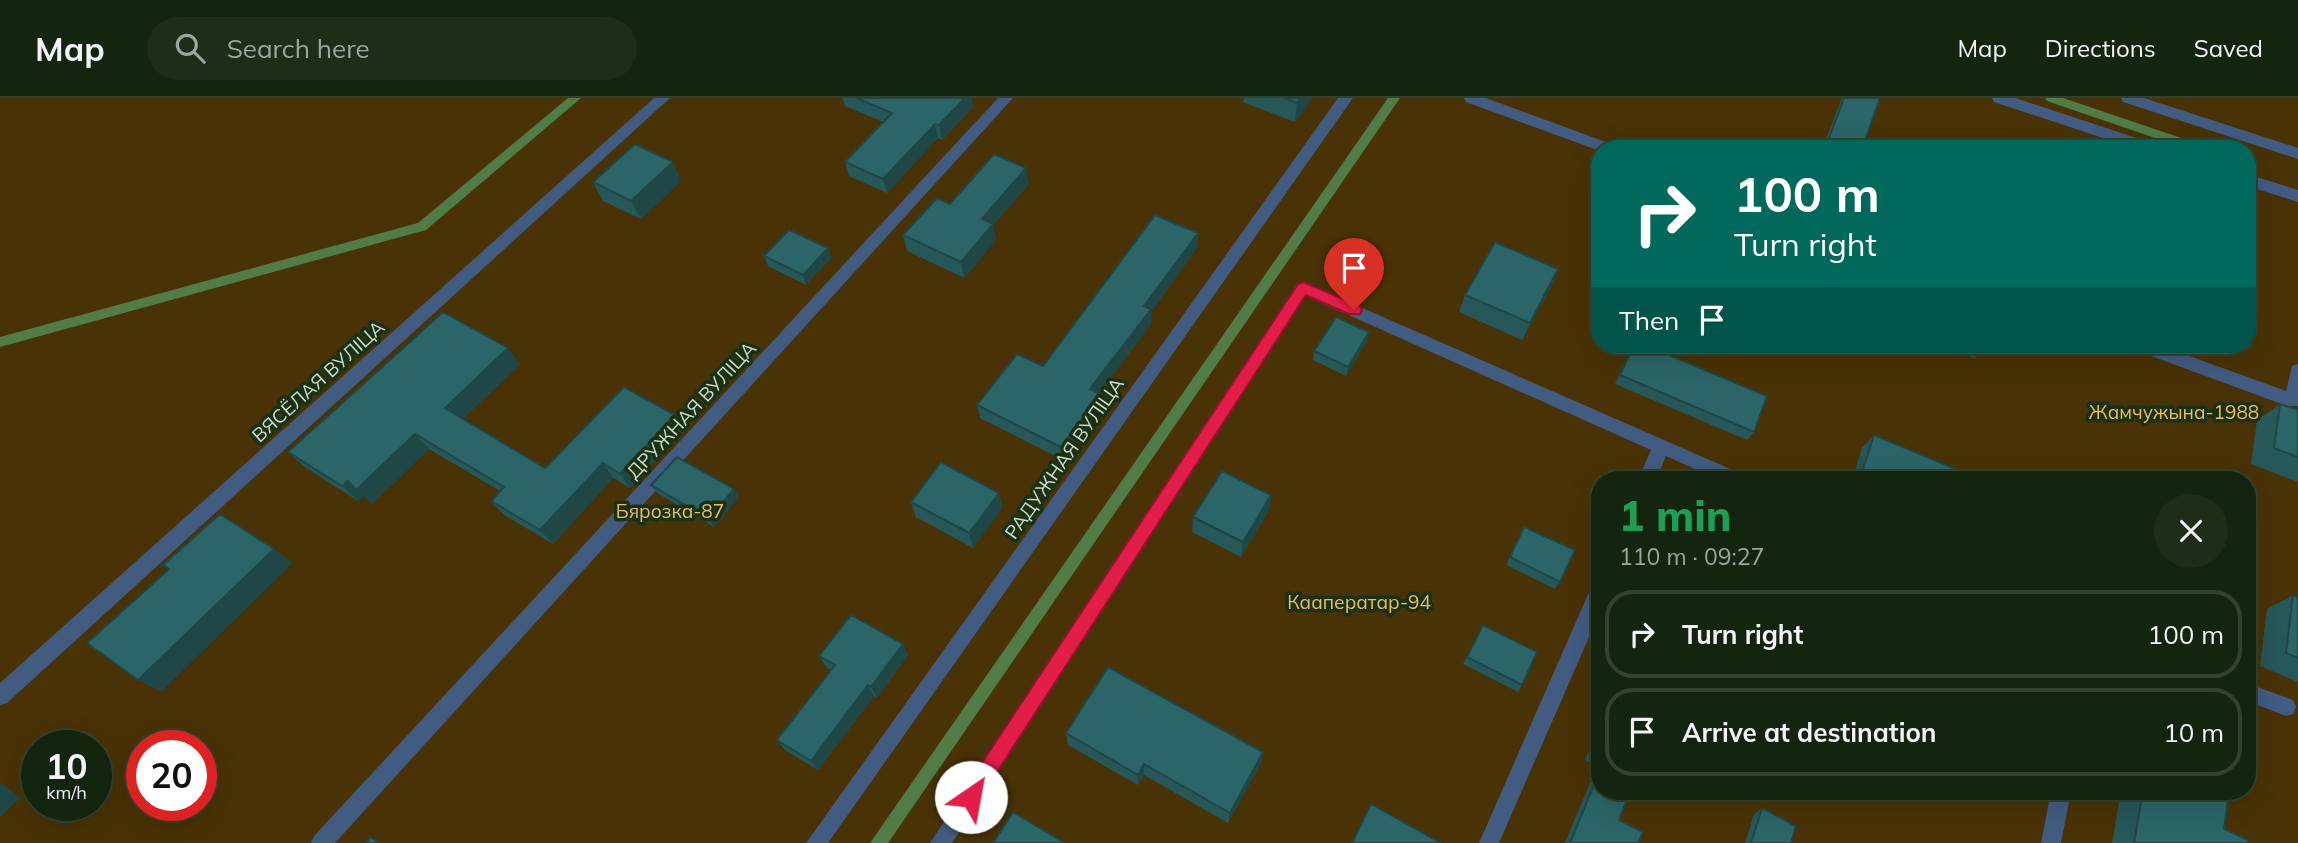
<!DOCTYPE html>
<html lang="en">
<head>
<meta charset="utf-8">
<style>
	:root { --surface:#14250f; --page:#1d2d18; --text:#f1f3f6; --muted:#9da59e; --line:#33422f }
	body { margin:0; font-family:Mulish,sans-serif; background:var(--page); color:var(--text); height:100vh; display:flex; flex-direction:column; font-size:26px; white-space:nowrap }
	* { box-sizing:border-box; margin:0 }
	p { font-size:23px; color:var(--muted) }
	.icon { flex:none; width:38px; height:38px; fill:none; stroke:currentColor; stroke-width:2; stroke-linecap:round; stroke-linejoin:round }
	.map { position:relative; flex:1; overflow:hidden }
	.sheet { position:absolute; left:1591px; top:373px; width:665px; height:329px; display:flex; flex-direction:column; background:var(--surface); border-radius:28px; box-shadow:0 7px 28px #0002,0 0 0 2px var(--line) }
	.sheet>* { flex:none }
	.banner { position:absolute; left:1591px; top:42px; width:665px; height:214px; border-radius:28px; box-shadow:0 7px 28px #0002,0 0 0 2px var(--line); background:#00695c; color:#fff; overflow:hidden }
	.speed { position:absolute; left:21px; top:632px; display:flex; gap:14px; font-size:35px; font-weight:700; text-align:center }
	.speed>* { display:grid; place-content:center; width:91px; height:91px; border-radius:50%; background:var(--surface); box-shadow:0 7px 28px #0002,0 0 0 2px var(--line); line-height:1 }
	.speed small { font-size:18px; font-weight:400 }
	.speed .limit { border:10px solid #d22; background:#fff; color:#111 }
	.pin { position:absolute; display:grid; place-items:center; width:60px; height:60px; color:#fff; margin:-72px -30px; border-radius:50% 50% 50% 0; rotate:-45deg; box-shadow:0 0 7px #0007 }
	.pin .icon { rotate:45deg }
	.me { position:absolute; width:77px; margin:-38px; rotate:33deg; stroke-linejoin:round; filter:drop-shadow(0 0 5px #0008) }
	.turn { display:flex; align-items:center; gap:24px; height:147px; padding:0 28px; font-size:32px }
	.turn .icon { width:91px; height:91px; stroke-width:2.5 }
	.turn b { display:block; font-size:49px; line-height:60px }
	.then { display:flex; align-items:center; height:66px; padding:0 28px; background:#0003; gap:14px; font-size:26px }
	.round { display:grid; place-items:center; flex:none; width:74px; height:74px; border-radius:37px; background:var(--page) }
	.headline { display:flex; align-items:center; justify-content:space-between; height:119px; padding:0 28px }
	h1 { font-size:42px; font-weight:800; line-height:52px; color:#1e9e55 }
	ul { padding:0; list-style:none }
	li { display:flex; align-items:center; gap:21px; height:88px; margin:0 14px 10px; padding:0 14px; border:4px solid var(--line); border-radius:28px }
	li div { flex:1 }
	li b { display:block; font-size:26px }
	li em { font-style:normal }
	header { display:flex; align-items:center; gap:42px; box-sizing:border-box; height:98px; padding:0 35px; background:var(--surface); border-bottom:2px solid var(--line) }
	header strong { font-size:33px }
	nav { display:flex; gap:38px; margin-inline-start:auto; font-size:24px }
	.search { width:490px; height:63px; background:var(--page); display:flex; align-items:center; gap:18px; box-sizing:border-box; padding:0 24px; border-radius:38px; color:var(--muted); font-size:26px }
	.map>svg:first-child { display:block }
	.green { fill:#493205; fill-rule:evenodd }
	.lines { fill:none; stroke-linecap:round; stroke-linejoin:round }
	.stream { fill:#517c45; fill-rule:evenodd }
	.service { fill:#425b81; fill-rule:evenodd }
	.wall { fill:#265759 }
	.shaded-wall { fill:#1f4748 }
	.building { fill:#2c6567; stroke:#1f4748; stroke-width:2 }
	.route { fill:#e11d48; stroke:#92132f; stroke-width:2 }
	.labels { text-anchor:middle; stroke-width:7; stroke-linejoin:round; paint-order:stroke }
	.street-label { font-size:19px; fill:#ceddcb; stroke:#1a3114 }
	.park-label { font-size:19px; fill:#f0bb5f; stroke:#1a3114 }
</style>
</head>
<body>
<header>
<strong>Map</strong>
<div class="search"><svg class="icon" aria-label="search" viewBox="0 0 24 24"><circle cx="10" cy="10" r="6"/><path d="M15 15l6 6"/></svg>Search here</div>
<nav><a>Map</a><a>Directions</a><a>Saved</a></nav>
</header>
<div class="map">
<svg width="2298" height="745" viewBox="0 0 2298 745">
	<rect width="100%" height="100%" fill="#1a3114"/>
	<path class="green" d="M0 0H2298V745H0ZM1600 51H2247V247H1600ZM1600 382H2247V693H1600ZM37 648H96V707H37ZM142 648H201V707H142Z"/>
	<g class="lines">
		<path class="stream" d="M568 0H581L426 132 0 249V239L418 125Z
			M1388 0H1400L888 745H870Z
			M2045 0H2063L2205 48 2207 51H2187L2047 3Z"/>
		<path class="service" d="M654 0H670L7 605 0 607V585Z
			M998 0H1013L335 745H311L314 738Z
			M1338 0H1353L828 745H806Z
			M1464 0H1486L1614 47 1616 51H1600V53L1466 4Z
			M1992 0H2015L2158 47 2160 51H2136L1994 4Z
			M2121 0H2144L2298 50V61L2123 4Z
			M2247 76 2298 92V104L2247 88Z
			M1303 184 1744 377 1747 382H1719L1666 358 1656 382H1638L1651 352 1306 198 952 745H930L1297 186Z
			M2133 247H2159L2286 293 2292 268 2298 266V308H2287L2135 252Z
			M1600 483V514L1499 745H1479L1593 485Z
			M2247 585 2293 602 2296 609 2293 616 2286 618 2247 603Z
			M2051 693H2071L2061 745H2041Z"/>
	</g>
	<path class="wall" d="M843 0H971L973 9 942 42 938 40 887 95 849 78 845 64 883 24 845 8Z
		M1244 0H1312L1295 24 1243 4Z
		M1842 0H1880L1862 51H1822Z
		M1026 70 1028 87 993 127 996 142 964 180 907 153 903 137 950 106Z
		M681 83 641 121 603 103 593 84Z
		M1198 135 1197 150 1151 214V226L1099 295 1100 296V309L1063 362 980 320 977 307 1043 268Z
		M828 150 831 160 806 187 768 168 764 158Z
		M1558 171 1551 189 1522 242 1459 214 1465 197Z
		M1367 243 1346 278 1313 262 1314 253Z
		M1633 247 1754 334 1747 342 1615 286Z
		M1940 247H1987L1974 260Z
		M520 266 463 321 545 370 675 317 684 332 630 390 613 380 553 446 504 417 491 403 500 393 429 351 372 406 363 398 358 403 305 369 288 354Z
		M2280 306 2298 312V384L2251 366 2257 322Z
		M1874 337 1974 379 1981 373 2001 382H1852L1862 350Z
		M651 387 739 399 714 429 657 395Z
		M999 395 1002 410 973 450 916 419 911 404Z
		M1271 397 1269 412 1241 459 1192 434 1193 419Z
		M1520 437 1560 484 1555 491 1506 467Z
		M2293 497 2298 500V584L2260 568 2267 511Z
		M1483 527 1522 587 1518 594 1463 566Z
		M903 546 908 557 877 600 874 598 818 672 785 652 777 642 831 572 826 569 819 558Z
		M1600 627V693L1619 722 1638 745H1565L1597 668 1585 662Z
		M1066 635 1263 654 1261 665 1228 725 1144 677 1138 687 1068 647Z
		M2121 693H2229L2224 731 2247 745H2112Z
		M1762 710 1791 745H1745L1754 716Z"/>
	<path class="shaded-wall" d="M965 0H971L973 9 942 42 939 27Z
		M1301 0H1312L1295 24 1297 5Z
		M935 26 938 40 887 95 883 81Z
		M673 64 681 83 641 121 631 103Z
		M1026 70 1028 87 993 127 996 142 964 180 961 164 982 121Z
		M1198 135 1197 150 1151 214V226L1091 305 1090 291 1144 208Z
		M828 150 831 160 806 187 803 177Z
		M1558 171 1551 189 1522 242 1530 225Z
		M1369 234 1367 243 1346 278 1348 269Z
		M508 250 520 266 458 326 445 310Z
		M1100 296V309L1063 362 1061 349Z
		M675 317 684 332 630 390 620 376Z
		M415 336 429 351 372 406 363 398 358 403 342 388 348 383Z
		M603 365 613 380 553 446 540 432Z
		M734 391 739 399 714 429 709 421Z
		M999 395 1002 410 973 450 969 435Z
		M1271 397 1269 412 1241 459 1243 444Z
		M274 451 293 465 161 594 138 582Z
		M903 546 908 557 877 600 871 589Z
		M868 587 874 598 818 672 811 663Z
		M1263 654 1261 665 1228 725 1230 715Z
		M1144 666V677L1138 687V677Z
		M0 684 20 700 0 719Z"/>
	<path class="building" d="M857 0H965L939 27 935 26 883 81 845 64 892 15Z
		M1284 0H1301L1297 5Z
		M1844 0H1880L1862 51H1835L1826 48Z
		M635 46 673 64 631 103 593 84Z
		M994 56 1026 70 982 121 993 126 961 164 903 137 937 100 950 106Z
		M1155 117 1198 135 1144 208 1151 211 1090 291 1100 296 1061 349 977 307 1017 256 1043 268Z
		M789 132 828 150 803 177 764 158Z
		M1495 144 1558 171 1530 225 1465 197Z
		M443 214 508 250 445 310 545 370 624 289 675 317 620 376 603 365 540 432 491 403 504 389 415 336 356 392 348 383 342 388 288 354Z
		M1336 219 1369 234 1348 269 1314 253Z
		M1634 247H1645L1767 298 1754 334 1620 277Z
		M2280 306 2298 312V359L2274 350Z
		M1874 337 1979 381 1981 373 2001 382H1888L1863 371Z
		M677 359 734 391 709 421 651 387Z
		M941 364 999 395 969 435 911 404Z
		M1222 373 1271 397 1243 444 1193 419Z
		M220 416 274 451 138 582 87 545 169 471 163 467Z
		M1524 429 1575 452 1560 484 1510 459Z
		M2293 497 2298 500V560L2286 555Z
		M851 517 903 546 871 589 868 587 811 663 777 642 835 567 819 558Z
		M1483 527 1537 554 1522 587 1467 559Z
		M1108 569 1263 654 1230 715 1144 666 1138 677 1066 635Z
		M1600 637V657L1593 654Z
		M1600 672V693H1630L1619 722 1643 734 1638 745H1570Z
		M2143 693H2229L2224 731 2248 742 2247 745H2134Z
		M1371 706 1441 745H1352Z
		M1762 710 1796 728 1791 745H1751Z
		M1013 714 1063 744V745H993Z
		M371 739 379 745H366Z"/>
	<path class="route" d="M1303 184 1360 208 1362 212 1360 216H1349L1306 197 977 705 971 708 964 705 961 699 964 692 1298 186Z"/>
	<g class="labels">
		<g class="street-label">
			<text transform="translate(318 283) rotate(-42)" y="7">ВЯСЁЛАЯ ВУЛІЦА</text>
			<text transform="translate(691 312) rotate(-47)" y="7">ДРУЖНАЯ ВУЛІЦА</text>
			<text transform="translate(1064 360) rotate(-55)" y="7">РАДУЖНАЯ ВУЛІЦА</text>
		</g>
		<g class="park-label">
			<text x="2174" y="321">Жамчужына-1988</text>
			<text x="670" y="420">Бярозка-87</text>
			<text x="1359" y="511">Кааператар-94</text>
		</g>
	</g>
</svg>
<div class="speed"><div>10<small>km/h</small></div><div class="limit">20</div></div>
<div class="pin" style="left:1354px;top:212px;background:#d93025"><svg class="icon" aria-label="arrive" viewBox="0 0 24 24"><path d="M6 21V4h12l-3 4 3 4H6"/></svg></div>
<svg class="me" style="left:971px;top:699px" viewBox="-20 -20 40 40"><circle r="19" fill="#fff"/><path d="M0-13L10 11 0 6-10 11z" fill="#e11d48"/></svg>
<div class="banner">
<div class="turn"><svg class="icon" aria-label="right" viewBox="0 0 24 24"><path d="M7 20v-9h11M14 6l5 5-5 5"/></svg><div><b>100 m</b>Turn right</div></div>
<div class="then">Then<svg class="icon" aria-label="arrive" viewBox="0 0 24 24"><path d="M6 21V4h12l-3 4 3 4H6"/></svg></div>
</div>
<section class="sheet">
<div class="headline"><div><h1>1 min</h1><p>110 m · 09:27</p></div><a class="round"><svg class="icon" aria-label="close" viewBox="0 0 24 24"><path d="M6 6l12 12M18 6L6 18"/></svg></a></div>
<ul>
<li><svg class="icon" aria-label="right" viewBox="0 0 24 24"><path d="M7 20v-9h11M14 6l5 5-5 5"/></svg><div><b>Turn right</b></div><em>100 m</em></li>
<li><svg class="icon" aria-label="arrive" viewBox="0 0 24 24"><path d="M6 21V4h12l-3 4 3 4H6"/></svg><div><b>Arrive at destination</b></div><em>10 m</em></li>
</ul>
</section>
</div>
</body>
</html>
